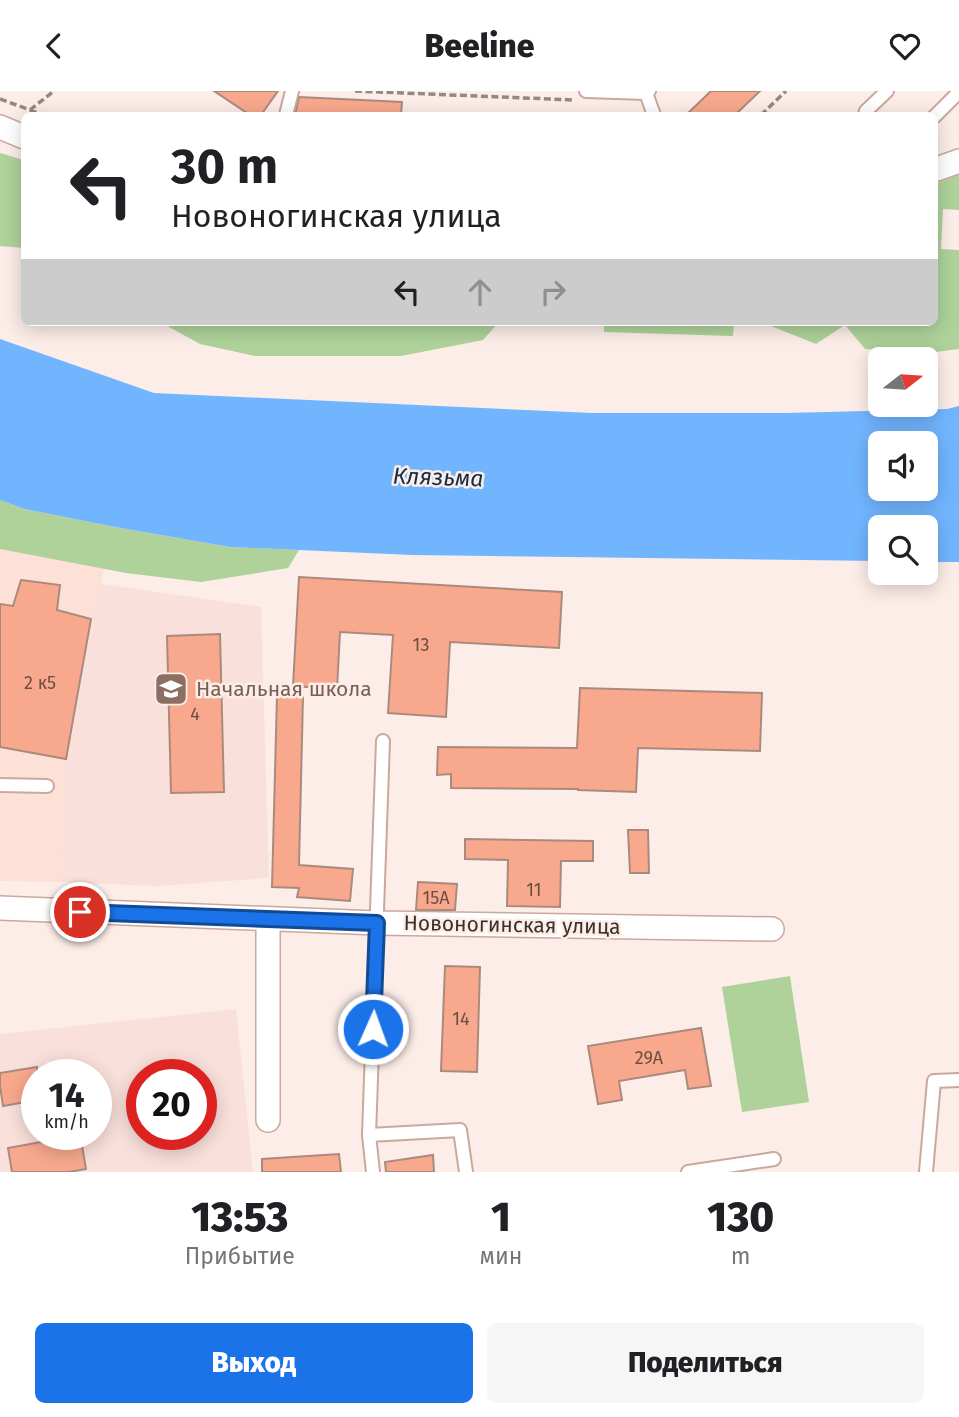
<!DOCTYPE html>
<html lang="ru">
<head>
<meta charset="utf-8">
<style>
	:root { --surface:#fff; --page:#f6f6f6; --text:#202124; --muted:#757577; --accent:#1a73e8 }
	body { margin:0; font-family:"Fira Sans",sans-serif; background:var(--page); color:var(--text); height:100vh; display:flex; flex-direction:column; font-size:26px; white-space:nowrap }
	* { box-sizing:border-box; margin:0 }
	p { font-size:23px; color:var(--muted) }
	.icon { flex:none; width:38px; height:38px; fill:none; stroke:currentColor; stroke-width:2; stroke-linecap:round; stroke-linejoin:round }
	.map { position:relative; height:1081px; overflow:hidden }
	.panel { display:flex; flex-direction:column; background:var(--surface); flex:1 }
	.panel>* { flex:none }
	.guide { position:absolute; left:21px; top:21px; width:917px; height:214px; border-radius:10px; box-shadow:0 4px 18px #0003; background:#fff; color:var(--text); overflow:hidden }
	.needle { width:46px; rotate:73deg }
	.controls { position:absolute; left:868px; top:256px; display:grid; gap:14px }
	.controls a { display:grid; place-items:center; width:70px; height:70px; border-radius:10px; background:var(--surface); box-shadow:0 4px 18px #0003; font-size:35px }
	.speed { position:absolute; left:21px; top:968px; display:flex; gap:14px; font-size:35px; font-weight:700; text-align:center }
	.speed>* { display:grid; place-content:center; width:91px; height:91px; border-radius:50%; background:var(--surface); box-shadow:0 4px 18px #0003; line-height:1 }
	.speed small { font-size:18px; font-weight:400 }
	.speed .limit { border:10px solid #d22; background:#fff; color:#111 }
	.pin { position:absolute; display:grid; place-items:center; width:60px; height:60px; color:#fff; margin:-30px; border:4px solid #fff; border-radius:50%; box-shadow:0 2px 7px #0007 }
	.me { position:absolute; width:77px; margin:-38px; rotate:2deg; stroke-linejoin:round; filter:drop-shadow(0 0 5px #0008) }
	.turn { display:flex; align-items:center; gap:24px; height:147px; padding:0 35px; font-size:32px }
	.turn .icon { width:91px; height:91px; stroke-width:2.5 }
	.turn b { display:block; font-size:49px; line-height:60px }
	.lanes { display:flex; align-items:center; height:66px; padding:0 35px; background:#0003; justify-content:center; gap:35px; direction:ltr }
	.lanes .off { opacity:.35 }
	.eta { display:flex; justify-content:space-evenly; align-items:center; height:119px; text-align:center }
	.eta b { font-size:42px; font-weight:800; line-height:49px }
	.action { display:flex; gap:14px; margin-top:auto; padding:14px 35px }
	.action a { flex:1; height:80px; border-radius:10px; background:var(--accent); color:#fff; font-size:28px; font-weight:800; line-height:80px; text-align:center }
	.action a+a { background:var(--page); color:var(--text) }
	header { display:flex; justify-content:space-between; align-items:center; height:91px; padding:0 35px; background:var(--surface); font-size:32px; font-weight:800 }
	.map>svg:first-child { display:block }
	.built { fill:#fde1d7 }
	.education { fill:#fae0db; fill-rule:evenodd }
	.green { fill:#aed29a }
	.water { fill:#72b5ff; fill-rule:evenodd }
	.building { fill:#f8a98d; stroke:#ab8a7e; stroke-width:2 }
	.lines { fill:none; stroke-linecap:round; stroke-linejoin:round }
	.lane-casing { stroke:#cba89c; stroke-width:16 }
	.street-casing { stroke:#cba89c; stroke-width:26 }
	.path { stroke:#958782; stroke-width:3.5; stroke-dasharray:7 3.5; stroke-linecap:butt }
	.lane { stroke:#fff; stroke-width:12 }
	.street { stroke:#fff; stroke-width:23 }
	.route-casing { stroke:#114b97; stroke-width:18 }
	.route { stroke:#1a73e8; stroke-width:12 }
	.labels { text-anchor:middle; stroke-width:5; stroke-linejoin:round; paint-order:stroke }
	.number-label { font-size:18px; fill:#6c4e43 }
	.education-label { font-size:21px; fill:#785e54; stroke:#fcede8; text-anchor:start }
	.street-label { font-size:21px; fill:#3d2f2a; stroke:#fcede8 }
	.water-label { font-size:23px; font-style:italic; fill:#112d4a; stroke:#fcede8 }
</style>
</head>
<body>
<header><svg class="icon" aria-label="back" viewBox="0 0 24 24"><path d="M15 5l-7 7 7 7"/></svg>Beeline<svg class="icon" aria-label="heart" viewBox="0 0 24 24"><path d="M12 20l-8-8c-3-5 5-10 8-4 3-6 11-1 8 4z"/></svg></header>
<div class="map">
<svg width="959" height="1081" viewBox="0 0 959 1081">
	<rect width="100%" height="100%" fill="#fcede8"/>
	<path class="built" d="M0 423 109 448 101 493 91 528 66 668 62 791 0 790Z"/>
	<path class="education" d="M101 493 261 516 269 787 158 795 62 791 66 668 91 528Z
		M236 918 253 1081H0V943ZM37 984H96V1043H37ZM142 984H201V1043H142Z"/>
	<path class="green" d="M0 62 24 69V157L0 155Z
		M959 83V119L943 118 941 158 959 159V258L928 262 865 258 845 234 816 253 771 235V231H934L935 93Z
		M166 231H499L483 249 401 265H255L200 253 169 236Z
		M604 231H734L733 245 604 241Z
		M0 409 24 418 115 436 230 456 299 459 288 477 201 491 126 482 0 458Z
		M790 885 809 1011 742 1021 722 896Z"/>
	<path class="water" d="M0 248 154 302 592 322H786L947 318 959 315V471H926V436H880V470L412 464 230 456 115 436 24 418 0 409ZM880 352H926V397H880Z"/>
	<path class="building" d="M214 0H278L261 24H250Z
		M711 0H760L735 24H686Z
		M299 6 402 11 401 24H295Z
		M299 486 562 501 559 557 450 551 446 626 388 622 393 544 340 541 337 598 293 595Z
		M21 489 60 494 57 519 91 528 66 668 0 656V513L13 515Z
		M220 543 224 701 171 702 167 545Z
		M580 597 762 602 760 660 638 657 636 701 578 699V698L451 697V683L437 684 438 656 577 657Z
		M277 605 303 606 299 774 353 778 350 810 297 806 299 797 272 796Z
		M628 739H648L649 782H630Z
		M465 748 593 750V770H561L560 816 507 815 508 769 465 768Z
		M418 791 457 793 455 819H416Z
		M445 875 480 876 477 981 441 980Z
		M701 937 711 995 688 998 685 979 619 990 622 1009 598 1013 588 955Z
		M37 976V1009L3 1015 0 995V982Z
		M40 1043H80L86 1078 69 1081H12L8 1057 41 1051Z
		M339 1063 341 1081H262V1068Z
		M433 1064 434 1081H386L385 1071Z"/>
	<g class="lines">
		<defs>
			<path id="lane" d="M586 0 646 2 649 0
				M646 2 654 24
				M286 24 292 0
				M865 24 866 20 887 0
				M934 26 959 1
				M0 694 47 695
				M369 1044 383 650
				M373 1081 369 1044 460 1039 466 1081
				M688 1081 774 1068
				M926 1081 934 990 959 989"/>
			<path id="street" d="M0 36 24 46
				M934 79 959 70
				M0 817 377 832 772 838
				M268 828V1029"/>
		</defs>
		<use href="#lane" class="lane-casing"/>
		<use href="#street" class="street-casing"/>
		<path class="path" d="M355 0 574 9
			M0 8 44 24
			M30 19 54 0
			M761 24 786 0"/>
		<use href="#lane" class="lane"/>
		<use href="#street" class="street"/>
	</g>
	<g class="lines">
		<defs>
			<path id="route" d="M80 821 377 832 373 938"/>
		</defs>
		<use href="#route" class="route-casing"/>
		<use href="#route" class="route"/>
	</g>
	<defs>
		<symbol id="school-square" viewBox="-11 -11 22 22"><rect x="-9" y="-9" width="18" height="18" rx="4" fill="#8d6e63" stroke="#fcede8"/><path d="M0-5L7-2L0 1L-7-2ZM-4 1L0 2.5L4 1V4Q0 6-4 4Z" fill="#fff"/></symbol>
	</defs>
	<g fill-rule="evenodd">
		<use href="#school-square" x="152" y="579" width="38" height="38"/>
	</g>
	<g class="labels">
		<g class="number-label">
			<text x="421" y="560">13</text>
			<text x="40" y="598">2 к5</text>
			<text x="195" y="629">4</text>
			<text x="534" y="805">11</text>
			<text x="436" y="813">15А</text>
			<text x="461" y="934">14</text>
			<text x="649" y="973">29А</text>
		</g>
		<g class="education-label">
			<text x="196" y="605">Начальная школа</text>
		</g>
		<g class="street-label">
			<text transform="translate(512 834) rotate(1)" y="7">Новоногинская улица</text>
		</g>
		<g class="water-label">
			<text transform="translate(438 386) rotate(2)" y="8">Клязьма</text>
		</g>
	</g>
</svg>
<div class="controls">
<a><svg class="needle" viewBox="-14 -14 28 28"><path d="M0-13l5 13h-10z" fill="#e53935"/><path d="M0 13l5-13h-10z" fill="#757577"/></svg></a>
<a><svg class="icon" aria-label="sound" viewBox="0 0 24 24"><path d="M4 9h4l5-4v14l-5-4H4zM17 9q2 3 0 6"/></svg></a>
<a><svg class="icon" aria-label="search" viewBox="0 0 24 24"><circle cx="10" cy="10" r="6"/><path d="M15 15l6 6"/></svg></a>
</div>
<div class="speed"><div>14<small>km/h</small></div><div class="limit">20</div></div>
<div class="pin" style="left:80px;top:821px;background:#d93025"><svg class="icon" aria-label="arrive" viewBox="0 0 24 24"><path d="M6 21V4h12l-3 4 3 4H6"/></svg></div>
<svg class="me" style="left:373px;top:938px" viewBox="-20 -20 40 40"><circle r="17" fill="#1a73e8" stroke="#fff" stroke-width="3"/><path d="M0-11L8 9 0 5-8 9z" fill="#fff"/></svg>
<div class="guide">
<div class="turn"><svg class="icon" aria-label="left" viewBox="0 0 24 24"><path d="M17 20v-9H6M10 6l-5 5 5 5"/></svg><div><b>30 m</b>Новоногинская улица</div></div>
<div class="lanes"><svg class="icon" aria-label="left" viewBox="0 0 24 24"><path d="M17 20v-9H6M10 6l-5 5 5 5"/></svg><svg class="icon off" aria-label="ahead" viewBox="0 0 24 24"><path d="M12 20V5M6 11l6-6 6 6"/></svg><svg class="icon off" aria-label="right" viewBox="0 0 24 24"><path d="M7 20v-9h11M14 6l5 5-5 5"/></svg></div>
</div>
</div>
<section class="panel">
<div class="eta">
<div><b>13:53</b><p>Прибытие</p></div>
<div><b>1</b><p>мин</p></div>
<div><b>130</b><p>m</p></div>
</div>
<div class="action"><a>Выход</a><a>Поделиться</a></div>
</section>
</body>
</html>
